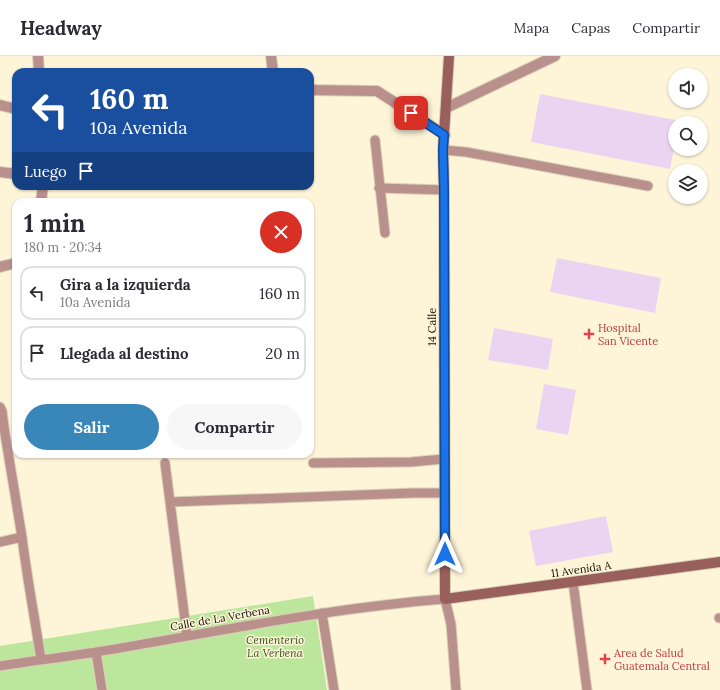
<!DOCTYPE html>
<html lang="es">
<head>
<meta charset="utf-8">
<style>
	:root { --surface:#fff; --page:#f7f7f7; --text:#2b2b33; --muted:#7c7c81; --line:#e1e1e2; --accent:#3987b9 }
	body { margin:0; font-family:Lora,serif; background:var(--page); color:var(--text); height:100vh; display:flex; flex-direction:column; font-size:15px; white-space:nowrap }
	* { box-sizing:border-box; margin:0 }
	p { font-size:13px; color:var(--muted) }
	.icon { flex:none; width:22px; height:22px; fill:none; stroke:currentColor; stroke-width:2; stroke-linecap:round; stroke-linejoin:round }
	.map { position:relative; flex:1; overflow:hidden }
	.sheet { position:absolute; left:12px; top:142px; width:302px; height:260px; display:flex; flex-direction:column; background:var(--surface); border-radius:12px; box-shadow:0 1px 3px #0004 }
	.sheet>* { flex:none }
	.hud { position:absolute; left:12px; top:12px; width:302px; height:122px; border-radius:12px; box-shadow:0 1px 3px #0004; background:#1a4fa0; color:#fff; overflow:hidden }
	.fabs { position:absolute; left:668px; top:12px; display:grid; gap:8px }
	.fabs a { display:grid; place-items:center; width:40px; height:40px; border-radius:50%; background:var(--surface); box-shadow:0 1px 3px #0004; font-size:20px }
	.pin { position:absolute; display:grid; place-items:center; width:34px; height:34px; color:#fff; margin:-17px; border-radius:8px; box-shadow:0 2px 6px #0006 }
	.me { position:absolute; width:44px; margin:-22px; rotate:0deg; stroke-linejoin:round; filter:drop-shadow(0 0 3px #0008) }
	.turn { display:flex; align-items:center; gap:14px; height:84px; padding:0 12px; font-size:18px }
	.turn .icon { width:52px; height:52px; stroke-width:2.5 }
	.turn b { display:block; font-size:28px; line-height:34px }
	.then { display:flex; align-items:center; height:38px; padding:0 12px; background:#0003; gap:8px; font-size:15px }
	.round { display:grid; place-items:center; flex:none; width:42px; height:42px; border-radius:21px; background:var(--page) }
	.overview { display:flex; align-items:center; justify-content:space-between; height:68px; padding:0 12px }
	h1 { font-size:24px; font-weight:700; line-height:30px }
	.button { display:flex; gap:8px; margin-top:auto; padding:8px 12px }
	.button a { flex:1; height:46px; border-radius:24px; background:var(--accent); color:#fff; font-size:16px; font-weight:700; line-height:46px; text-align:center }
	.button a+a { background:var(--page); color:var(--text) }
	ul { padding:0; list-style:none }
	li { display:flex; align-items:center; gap:12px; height:54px; margin:0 8px 6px; padding:0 4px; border:2px solid var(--line); border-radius:12px }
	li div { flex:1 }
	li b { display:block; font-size:15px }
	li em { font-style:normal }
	header { display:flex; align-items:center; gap:24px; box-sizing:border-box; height:56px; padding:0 20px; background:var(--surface); border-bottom:1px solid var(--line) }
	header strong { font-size:19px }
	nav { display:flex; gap:22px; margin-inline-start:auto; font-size:14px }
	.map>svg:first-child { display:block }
	.green { fill:#bce69b }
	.building { fill:#ebd4f2 }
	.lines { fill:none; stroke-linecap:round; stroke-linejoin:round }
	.lane-casing { stroke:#d9d1b7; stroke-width:11 }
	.street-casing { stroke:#d9d1b7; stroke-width:12 }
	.secondary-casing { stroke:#d9d1b7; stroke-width:12 }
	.lane { stroke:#ba908d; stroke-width:9 }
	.street { stroke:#ba908d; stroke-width:10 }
	.secondary { stroke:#995f5b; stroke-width:10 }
	.route-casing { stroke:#114b97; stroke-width:10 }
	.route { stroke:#1a73e8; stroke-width:7 }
	.health-dot { fill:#e0444e; stroke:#fef5d9; stroke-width:1.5 }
	.labels { text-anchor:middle; stroke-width:3; stroke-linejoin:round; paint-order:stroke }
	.street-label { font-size:11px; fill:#151105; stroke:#fef5d9 }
	.health-label { font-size:11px; fill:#be3a42; stroke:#fef5d9; text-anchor:start }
	.park-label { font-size:11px; font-style:italic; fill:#334e18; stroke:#fef5d9 }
</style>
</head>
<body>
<header>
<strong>Headway</strong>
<nav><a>Mapa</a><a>Capas</a><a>Compartir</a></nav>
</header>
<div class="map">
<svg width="720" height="634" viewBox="0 0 720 634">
	<rect width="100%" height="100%" fill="#fef5d9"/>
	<path class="green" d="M313 540 327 634H0V590Z"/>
	<path class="building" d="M540 38 675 64V87L670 113 531 86Z
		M557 202 661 222 655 257 550 236Z
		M494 272 553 283 548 314 488 304Z
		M544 328 576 334 568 379 536 373Z
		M606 460 613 496 536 510 529 475Z"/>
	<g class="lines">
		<defs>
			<path id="lane" d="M375 84 385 177
				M443 94 466 96 648 130
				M379 132 444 134
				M0 351 2 355 5 378 22 481
				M165 407 170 446 413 437H445
				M313 407 411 406 444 403
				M170 446 187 580
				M0 486 22 481C27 522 35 563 41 604
				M573 526 587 634
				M322 557 334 634
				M719 562H720
				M96 596 102 634
				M0 610C32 605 64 601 96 596 212 577 327 552 445 543L451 568 456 634"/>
			<path id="street" d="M38 0 39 16
				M271 0 273 16
				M310 34 377 35 445 79
				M0 49 16 53
				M446 52 555 0
				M0 116 16 118
				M41 146 43 130
				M0 211 16 207"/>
			<path id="secondary" d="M449 0 443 94 444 134 445 543 720 506"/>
		</defs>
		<use href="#lane" class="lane-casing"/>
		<use href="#street" class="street-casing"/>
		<use href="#secondary" class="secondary-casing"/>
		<use href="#lane" class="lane"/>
		<use href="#street" class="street"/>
		<use href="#secondary" class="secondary"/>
	</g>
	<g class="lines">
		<defs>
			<path id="route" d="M411 57 444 79 443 94 444 134 445 498"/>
		</defs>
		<use href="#route" class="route-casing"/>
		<use href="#route" class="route"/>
	</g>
	<g class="health-dot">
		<path d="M587 272h4v4h4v4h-4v4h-4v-4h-4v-4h4z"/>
		<path d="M603 597h4v4h4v4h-4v4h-4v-4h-4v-4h4z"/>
	</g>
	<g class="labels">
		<g class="street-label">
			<text transform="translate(432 271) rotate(-90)" y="4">14 Calle</text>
			<text transform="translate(581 513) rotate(-8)" y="4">11 Avenida A</text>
			<text transform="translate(220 562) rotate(-10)" y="4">Calle de La Verbena</text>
		</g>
		<g class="health-label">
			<text x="598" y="276">Hospital<tspan x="598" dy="13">San Vicente</tspan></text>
			<text x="614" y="601">Area de Salud<tspan x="614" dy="13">Guatemala Central</tspan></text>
		</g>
		<g class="park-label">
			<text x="275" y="588">Cementerio<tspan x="275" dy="13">La Verbena</tspan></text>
		</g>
	</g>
</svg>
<div class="fabs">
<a><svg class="icon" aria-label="sound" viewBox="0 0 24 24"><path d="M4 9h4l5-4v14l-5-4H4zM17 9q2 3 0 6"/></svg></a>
<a><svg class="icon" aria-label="search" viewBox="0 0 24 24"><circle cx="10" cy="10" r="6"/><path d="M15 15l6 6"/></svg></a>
<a><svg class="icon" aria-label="layers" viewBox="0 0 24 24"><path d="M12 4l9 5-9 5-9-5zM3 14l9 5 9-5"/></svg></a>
</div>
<div class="pin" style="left:411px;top:57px;background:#d93025"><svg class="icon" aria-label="arrive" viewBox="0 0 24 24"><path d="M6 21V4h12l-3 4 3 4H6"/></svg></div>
<svg class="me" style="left:445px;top:498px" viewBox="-20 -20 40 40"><path d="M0-17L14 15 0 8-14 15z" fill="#1a73e8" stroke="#fff" stroke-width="4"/></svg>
<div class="hud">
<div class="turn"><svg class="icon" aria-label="left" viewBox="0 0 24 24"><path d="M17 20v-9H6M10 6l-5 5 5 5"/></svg><div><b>160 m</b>10a Avenida</div></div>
<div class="then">Luego<svg class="icon" aria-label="arrive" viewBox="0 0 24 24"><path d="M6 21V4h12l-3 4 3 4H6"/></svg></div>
</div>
<section class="sheet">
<div class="overview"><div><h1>1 min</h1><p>180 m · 20:34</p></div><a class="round" style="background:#d93025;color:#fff"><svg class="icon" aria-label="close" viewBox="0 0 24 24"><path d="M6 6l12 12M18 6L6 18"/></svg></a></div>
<ul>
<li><svg class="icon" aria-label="left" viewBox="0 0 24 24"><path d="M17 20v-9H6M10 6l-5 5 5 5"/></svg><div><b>Gira a la izquierda</b><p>10a Avenida</p></div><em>160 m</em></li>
<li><svg class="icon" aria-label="arrive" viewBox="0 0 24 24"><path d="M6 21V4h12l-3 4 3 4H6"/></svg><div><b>Llegada al destino</b></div><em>20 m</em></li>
</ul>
<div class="button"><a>Salir</a><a>Compartir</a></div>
</section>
</div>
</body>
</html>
